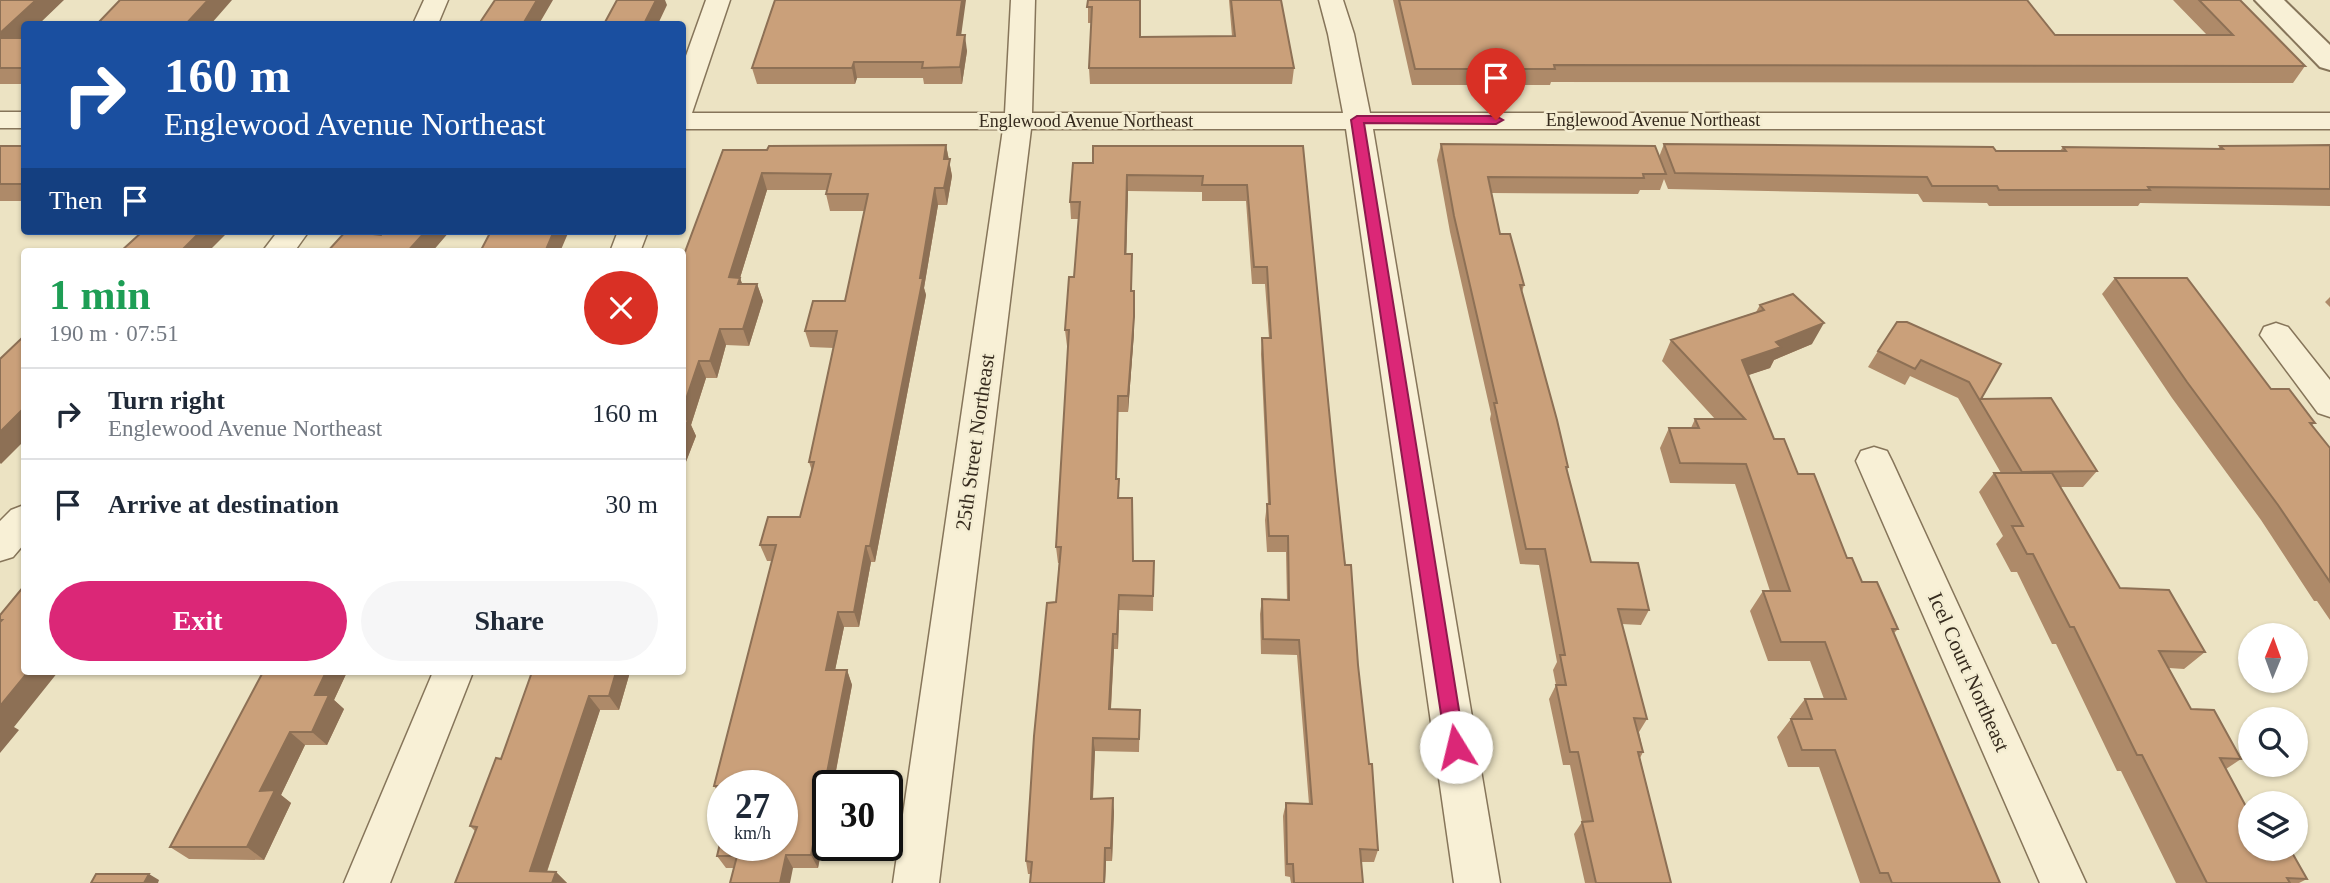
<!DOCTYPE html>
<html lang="en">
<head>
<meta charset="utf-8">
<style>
	:root { --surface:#fff; --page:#f6f6f7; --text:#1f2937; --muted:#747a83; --line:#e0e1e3; --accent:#db2777 }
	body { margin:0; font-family:Georgia,serif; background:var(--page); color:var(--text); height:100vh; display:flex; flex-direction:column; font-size:26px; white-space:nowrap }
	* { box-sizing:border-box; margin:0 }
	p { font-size:23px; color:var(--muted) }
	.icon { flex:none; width:38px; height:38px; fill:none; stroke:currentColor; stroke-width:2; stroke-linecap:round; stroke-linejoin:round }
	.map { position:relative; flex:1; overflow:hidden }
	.panel { position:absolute; left:21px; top:248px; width:665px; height:427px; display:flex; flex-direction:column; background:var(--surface); border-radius:7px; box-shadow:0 2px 5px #0004 }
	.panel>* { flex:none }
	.top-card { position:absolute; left:21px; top:21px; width:665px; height:214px; border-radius:7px; box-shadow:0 2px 5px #0004; background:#1a4fa0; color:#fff; overflow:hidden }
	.needle { width:46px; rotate:1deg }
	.fabs { position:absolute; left:2238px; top:623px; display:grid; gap:14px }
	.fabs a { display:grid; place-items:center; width:70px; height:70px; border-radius:50%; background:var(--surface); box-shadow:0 2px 5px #0004; font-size:35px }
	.speed { position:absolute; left:707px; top:770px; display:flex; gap:14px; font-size:35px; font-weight:700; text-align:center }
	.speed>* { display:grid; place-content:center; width:91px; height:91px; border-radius:50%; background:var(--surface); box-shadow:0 2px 5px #0004; line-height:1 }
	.speed small { font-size:18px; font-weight:400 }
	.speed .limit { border:4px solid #111; border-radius:10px; background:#fff; color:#111 }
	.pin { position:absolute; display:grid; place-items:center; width:60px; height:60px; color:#fff; margin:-72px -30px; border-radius:50% 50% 50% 0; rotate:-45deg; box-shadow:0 0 7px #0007 }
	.pin .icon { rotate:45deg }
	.me { position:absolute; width:77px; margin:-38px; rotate:351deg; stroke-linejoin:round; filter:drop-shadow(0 0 5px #0008) }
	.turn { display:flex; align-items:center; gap:24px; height:147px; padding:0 28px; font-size:32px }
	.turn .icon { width:91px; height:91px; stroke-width:2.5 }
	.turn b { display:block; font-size:49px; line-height:60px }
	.then { display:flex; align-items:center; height:66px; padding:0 28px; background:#0003; gap:14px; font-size:26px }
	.round { display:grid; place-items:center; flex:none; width:74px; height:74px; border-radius:37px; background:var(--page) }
	.head { display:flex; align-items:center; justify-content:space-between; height:119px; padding:0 28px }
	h1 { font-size:42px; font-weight:800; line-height:52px; color:#1e9e55 }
	.action { display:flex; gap:14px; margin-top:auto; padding:14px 28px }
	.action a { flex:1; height:80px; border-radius:42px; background:var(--accent); color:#fff; font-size:28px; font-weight:800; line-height:80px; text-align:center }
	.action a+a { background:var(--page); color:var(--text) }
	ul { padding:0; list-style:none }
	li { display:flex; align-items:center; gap:21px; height:91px; padding:0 28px; border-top:2px solid var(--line) }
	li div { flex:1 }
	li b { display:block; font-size:26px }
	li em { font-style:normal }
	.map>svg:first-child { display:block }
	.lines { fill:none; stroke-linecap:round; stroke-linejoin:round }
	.minor-casing { stroke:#86755a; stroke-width:3 }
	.tertiary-casing { stroke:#86755a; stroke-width:4 }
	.minor { fill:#f8f0d6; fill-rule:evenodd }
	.tertiary { fill:#f8f0d6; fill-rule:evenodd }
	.wall { fill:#ae8a69 }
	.shaded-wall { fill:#8d7055 }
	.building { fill:#caa07a; stroke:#8d7055; stroke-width:2 }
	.route { fill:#db2777; stroke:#8e194d; stroke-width:2 }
	.labels { text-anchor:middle; stroke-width:5; stroke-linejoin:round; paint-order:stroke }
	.far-street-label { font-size:18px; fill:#362b1e; stroke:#f4edd2 }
	.street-label { font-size:21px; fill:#362b1e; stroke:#f4edd2 }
</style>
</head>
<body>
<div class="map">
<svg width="2330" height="883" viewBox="0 0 2330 883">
	<rect width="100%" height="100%" fill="#ece3c3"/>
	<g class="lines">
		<defs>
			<path id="minor" d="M424 0H448L438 24H413Z
				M706 0H730L692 113H1005L1011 0H1035L1032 113H1343L1328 34 1319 0H1343L1354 34 1370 113H2330V129H1373L1500 883H1454L1346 129H1031L939 883H893L1003 129H682V67Z
				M0 112H24V128H0Z
				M278 231H309L294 252H262Z
				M618 231H648L640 252H610Z
				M2276 323 2288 327 2330 380V417L2318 413 2260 335 2264 327Z
				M1874 447 1887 451 1892 461 2086 883H2040L1856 461 1861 451Z
				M24 505V544L13 557 0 561V521L11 510Z
				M433 672H473L390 883H344Z"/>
			<path id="tertiary" d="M2255 0H2284L2330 45V70L2320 67Z"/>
		</defs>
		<use href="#minor" class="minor-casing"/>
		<use href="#tertiary" class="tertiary-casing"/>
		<use href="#minor" class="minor"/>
		<use href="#tertiary" class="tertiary"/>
	</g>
	<path class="wall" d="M0 0 24 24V84H0Z
		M1088 0 1141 37 1232 36 1229 0H1281L1294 68 1292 84H1090L1089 68 1091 23H1088Z
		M1393 0H2027L2055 35H2207L2173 0H2240L2305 66 2293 83 1551 82 1550 85H1412Z
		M961 35 967 51 962 84H924L923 78H857L855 84H757L752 68Z
		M1441 144 1659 157 1664 144 1996 151H2060L2063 147 2218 149 2220 146 2330 145V206L2140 203 2138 206H1989L1987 203 1923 202 1918 194 1668 189 1664 179 1660 190H1640L1638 194 1491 193 1500 234 1524 285 1522 292 1568 467 1567 470 1591 562 1649 610 1641 625 1622 624 1647 719 1639 732 1643 752 1640 758 1671 883H1585L1574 834 1582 822 1570 765H1563L1549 699 1556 685 1553 670 1557 662 1539 565 1520 564 1490 419 1491 414 1450 232 1437 160Z
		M946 145 952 176 947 205H938L924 288 926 295 875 562H871L859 627H844L835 670H847L852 685 818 868H726L717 856 782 786H723V799L714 786 772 561H767L760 545 800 517 812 471 809 462 834 348 810 347 805 331 845 301 865 211H830L826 194 827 190H767L740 278 742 284H757L763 301 749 346 726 345 717 378H706L691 425 696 436 682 472V260L767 150Z
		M0 146H24V201H0Z
		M1303 146 1335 471 1378 850 1374 862H1361L1363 883H1291L1290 877 1285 876 1283 816 1286 803 1309 804 1297 655 1261 654 1260 614 1262 599 1287 600 1286 552H1267L1265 520 1267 504H1268L1261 354 1262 338H1269L1265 284H1252L1246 201H1202V192L1128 191 1126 254H1132V291L1134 333 1128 412H1118L1117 479 1119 498 1133 561H1154L1153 611 1119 610 1118 649H1114L1111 709 1140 710 1139 752 1095 751 1093 799 1114 811 1112 861H1106L1105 883H1030L1031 874H1028L1026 861 1056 602 1059 563H1058L1056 547 1068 346H1067L1065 330 1074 277 1079 219H1071L1070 202 1093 163Z
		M2115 278 2271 389 2315 423 2312 425 2330 448V620L2317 601H2314L2261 520 2172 398 2102 294Z
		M2330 297V307L2325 302Z
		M1760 305 1812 344 1774 360 1770 368 1748 375 1774 439 1798 474 1847 558 1862 582 1898 629 1894 633 2000 883H1860L1819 767H1788L1777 737 1791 719V717L1805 699H1824L1810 661H1768L1750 611 1763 591H1770L1735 484 1670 483 1660 448 1669 428H1691L1695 419H1715L1662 361 1671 340 1756 312Z
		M1878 351 2001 364 1981 399 2097 471 2083 487H2060L2120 588 2205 652 2184 669 2169 668 2191 709 2241 759 2226 769 2250 849 2307 879 2299 883H2176L2121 771H2117L2056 644H2052L2017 572H2011L1996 544 2003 536 1979 492 1994 473H2001L1958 398 1910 376 1905 385 1868 367Z
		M263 672H347L334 700 344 709 327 745H305L281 795 291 803 264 860 189 859 170 847Z
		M532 672H630L619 710H600L547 872H556L567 883H455L475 831 470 826 501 759Z"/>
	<path class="shaded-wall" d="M36 0H64L39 24H24V38L0 43V33Z
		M208 0H232L211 24H186Z
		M537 0H553L539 24H523Z
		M656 0H665L667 5 658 24H644Z
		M962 0H966L959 51 957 35Z
		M965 35 967 51 962 84 960 67Z
		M854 62 857 78 855 84 852 68Z
		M946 145 952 176 947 205 944 188V159Z
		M762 173 767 190 740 278 746 294 729 277Z
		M1127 175 1128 191 1126 270 1125 254Z
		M935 188 938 205 924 288 926 295 875 562 870 546 920 278Z
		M201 231H229L208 252H180Z
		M426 231H450L432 252H407Z
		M554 231H569L560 252H545Z
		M757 284 763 301 749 346 743 329Z
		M1134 291V333L1128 412V396Z
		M1824 323 1812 344 1774 360 1770 368 1731 381 1742 360 1776 342Z
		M720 329 726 345 717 378 710 361Z
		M699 361 706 378 691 425 696 436 682 472V411Z
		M1118 396V412L1116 495V479Z
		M24 408V441L1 464 0 463V432Z
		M866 546 871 562 859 627 854 612Z
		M1119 595V610L1118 649 1117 634Z
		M838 612 844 627 832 685 826 670Z
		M1113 634 1114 649 1110 723 1109 709Z
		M847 670 852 685 833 786H828V815L818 868 811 855Z
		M28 672H58L14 727 19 730 0 753V706Z
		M326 672H347L334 700 344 709 327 745 312 732 315 695Z
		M616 672H630L619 710 609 696Z
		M589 696 600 710 543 883 530 871Z
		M290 732 305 745 281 795 291 803 264 860 247 847 260 791Z
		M1093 738 1095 751 1092 812 1091 799Z
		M1113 798 1114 811 1112 861 1111 848Z
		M1105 848 1106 861 1105 883H1104Z
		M786 855 793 868 790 883H780Z
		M556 872 567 883H552Z
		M149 874 159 880 158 883H144Z"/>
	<path class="building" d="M0 0H36L0 33Z
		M120 0H208L186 24H97Z
		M495 0H537L523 24H479Z
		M617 0H656L644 24H604Z
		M775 0H962L957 35H965L960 67 922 68 923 62H854L852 68H752Z
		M1088 0H1140V37L1235 36 1231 0H1281L1294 68H1089L1092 7H1087Z
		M1399 0H2027L2055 35H2233L2199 0H2240L2305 66 1554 65 1555 69H1415Z
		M0 38H24V68H0Z
		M1441 144 1655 146 1666 174H1643L1644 178 1488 177 1500 234H1510L1524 285H1520L1557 420 1568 467H1566L1591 562 1638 563 1649 610 1618 609 1647 719 1634 718 1643 752H1638L1671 883H1596L1582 822 1593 821 1578 752H1570L1556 685H1566L1560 655H1565L1545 549H1526L1494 403H1497L1454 216Z
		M1664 144 1993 147 1996 151H2066L2063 147 2223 149 2220 146 2330 145V189L2148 187 2150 190H1999L1997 186H1932L1927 177 1675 173Z
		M946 145 944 159H950L944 188H935L920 278H923L870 546H866L854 612H838L826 670H847L811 855H786L780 883H730L737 856H717L723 831V845H782V786H714L776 545H760L768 517H800L814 462H809L837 331H805L813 301H845L868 194H826L831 174 762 173 729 277 740 278 738 284H757L743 329H720L710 361H699L682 411V260L723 150H767L769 146Z
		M0 146H24V184H0Z
		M1093 146H1303L1335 471 1345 565H1351L1358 665 1369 764H1372L1378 850 1360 849 1363 883H1294L1293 864H1287L1286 803 1312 804 1299 640 1263 639 1262 599 1289 600 1288 536H1269L1267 504H1270L1262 338H1271L1267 267H1254L1247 185H1202L1203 176 1127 175 1125 254H1132L1131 291H1134V317L1128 396H1118L1116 479H1119L1118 498H1132L1133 561H1154L1153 596 1119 595 1117 634H1113L1109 709 1140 710 1139 739 1093 738 1091 799 1113 798 1111 848H1105L1104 883H1030L1032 862 1026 861 1034 736 1047 603 1056 602 1061 547H1056L1069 330H1065L1069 277H1074L1080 202H1070L1073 163H1093Z
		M143 231H201L180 252H120Z
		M346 231 381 235 383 231H426L407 252H327Z
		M491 231H554L545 252H480Z
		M2115 278H2187L2271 389H2289L2315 423H2310L2330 448V582L2278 505 2187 382Z
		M1793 294 1824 323 1776 342 1781 347 1742 360 1774 439H1784L1798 474H1814L1847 558H1852L1862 582H1877L1898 629H1892L2000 883H1892L1888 873H1880L1835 750H1802L1791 719H1812L1805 699H1846L1825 642H1781L1763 591H1790L1746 464 1680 463 1669 428H1699L1695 419H1745L1671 340 1764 310 1760 305Z
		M1897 322H1907L2001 364 1981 399 2051 398 2097 471 2022 472 1969 382 1921 360 1915 369 1878 351Z
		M24 336V408L0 432V359Z
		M682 419 688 420 682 435Z
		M1994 473H2052L2120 588 2169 590 2205 652 2159 651 2191 709 2214 710 2241 759 2220 758 2250 814V849H2290L2307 879 2287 878 2290 883H2207L2142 755H2137L2074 627H2070L2033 554H2027L2012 526H2023Z
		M24 586V672H28L0 706V622L2 620H0V615Z
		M263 672H326L315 695H329L312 732H290L260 791 275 790 247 847H170Z
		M532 672H616L609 696H589L530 871 556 872 552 883H455L477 827 470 826 496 758 501 759Z
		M96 874H149L144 883H91Z"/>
	<path class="route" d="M1357 116H1496L1503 120 1496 124 1364 123 1465 747 1462 753 1456 756 1449 753 1446 747 1351 120Z"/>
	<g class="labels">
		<g class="far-street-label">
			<text x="1653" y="126">Englewood Avenue Northeast</text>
			<text x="1086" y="127">Englewood Avenue Northeast</text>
		</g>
		<g class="street-label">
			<text transform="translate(975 442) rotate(-82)" y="7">25th Street Northeast</text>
			<text transform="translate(1969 672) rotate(66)" y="7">Icel Court Northeast</text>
		</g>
	</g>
</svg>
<div class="fabs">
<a><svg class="needle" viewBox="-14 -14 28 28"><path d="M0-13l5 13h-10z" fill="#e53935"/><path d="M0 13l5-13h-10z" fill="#747a83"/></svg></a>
<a><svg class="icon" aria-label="search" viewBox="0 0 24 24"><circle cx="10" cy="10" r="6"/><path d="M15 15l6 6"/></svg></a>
<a><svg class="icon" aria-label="layers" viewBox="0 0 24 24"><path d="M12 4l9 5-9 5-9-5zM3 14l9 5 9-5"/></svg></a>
</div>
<div class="speed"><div>27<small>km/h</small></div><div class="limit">30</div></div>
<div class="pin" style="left:1496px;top:120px;background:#d93025"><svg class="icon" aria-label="arrive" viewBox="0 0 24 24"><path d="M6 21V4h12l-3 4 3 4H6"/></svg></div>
<svg class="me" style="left:1456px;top:747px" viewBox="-20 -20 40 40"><circle r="19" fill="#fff"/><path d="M0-13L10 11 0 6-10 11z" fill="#db2777"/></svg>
<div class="top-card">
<div class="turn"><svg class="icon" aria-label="right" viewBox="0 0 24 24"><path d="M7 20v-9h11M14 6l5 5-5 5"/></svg><div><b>160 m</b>Englewood Avenue Northeast</div></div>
<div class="then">Then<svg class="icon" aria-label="arrive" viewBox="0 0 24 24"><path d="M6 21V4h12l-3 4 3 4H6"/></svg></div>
</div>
<section class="panel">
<div class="head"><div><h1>1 min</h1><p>190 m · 07:51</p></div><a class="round" style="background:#d93025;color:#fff"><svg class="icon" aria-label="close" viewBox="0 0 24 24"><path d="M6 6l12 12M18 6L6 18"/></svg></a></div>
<ul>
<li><svg class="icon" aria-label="right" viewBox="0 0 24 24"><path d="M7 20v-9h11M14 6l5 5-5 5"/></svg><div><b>Turn right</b><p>Englewood Avenue Northeast</p></div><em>160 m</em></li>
<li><svg class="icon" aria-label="arrive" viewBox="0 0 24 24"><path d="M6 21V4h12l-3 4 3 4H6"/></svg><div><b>Arrive at destination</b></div><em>30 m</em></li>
</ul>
<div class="action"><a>Exit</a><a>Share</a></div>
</section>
</div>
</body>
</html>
